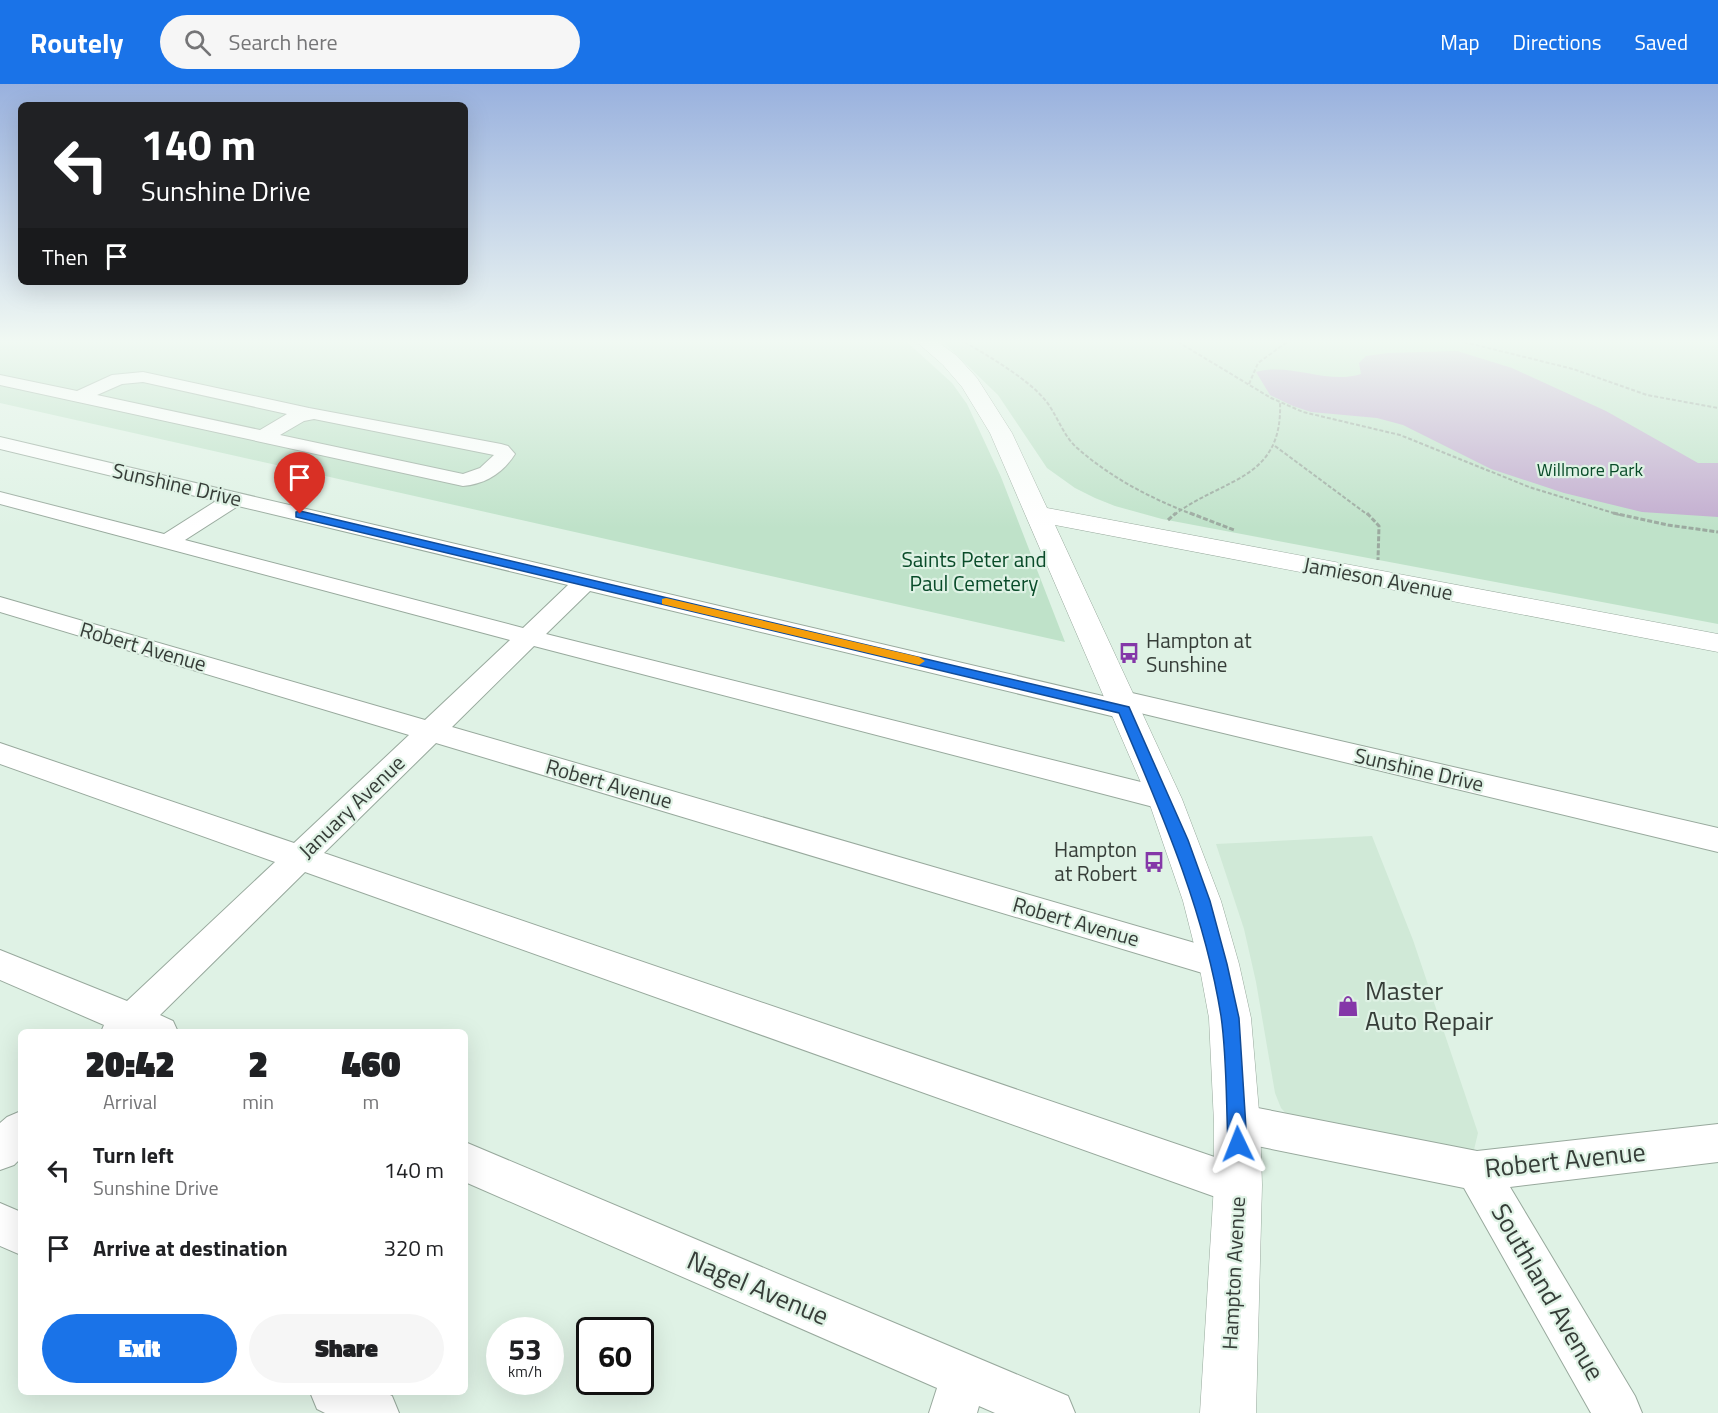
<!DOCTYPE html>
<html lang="en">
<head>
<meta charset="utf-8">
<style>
	:root { --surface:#fff; --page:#f6f6f6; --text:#202124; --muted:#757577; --accent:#1a73e8 }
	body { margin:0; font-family:"Titillium Web",sans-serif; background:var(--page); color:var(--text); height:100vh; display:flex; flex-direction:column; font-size:22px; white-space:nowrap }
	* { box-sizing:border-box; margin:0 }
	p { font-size:20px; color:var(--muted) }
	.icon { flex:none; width:33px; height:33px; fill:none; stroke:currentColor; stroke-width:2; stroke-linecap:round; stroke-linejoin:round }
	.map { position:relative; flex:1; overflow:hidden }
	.details { position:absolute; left:18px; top:945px; width:450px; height:366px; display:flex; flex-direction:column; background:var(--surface); border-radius:9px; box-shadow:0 6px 24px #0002 }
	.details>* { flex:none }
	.guide { position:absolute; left:18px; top:18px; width:450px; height:183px; border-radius:9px; box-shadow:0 6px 24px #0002; background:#202124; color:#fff; overflow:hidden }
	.speed { position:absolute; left:486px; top:1233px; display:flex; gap:12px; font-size:30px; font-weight:700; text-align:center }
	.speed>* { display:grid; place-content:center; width:78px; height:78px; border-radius:50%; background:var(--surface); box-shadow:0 6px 24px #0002; line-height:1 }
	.speed small { font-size:15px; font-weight:400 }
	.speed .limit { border:3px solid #111; border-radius:9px; background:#fff; color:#111 }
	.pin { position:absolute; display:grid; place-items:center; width:51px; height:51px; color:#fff; margin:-62px -26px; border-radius:50% 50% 50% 0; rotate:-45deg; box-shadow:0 0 6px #0007 }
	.pin .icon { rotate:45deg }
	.me { position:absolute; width:66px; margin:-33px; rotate:358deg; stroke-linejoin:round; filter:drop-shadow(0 0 4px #0008) }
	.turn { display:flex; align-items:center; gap:21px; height:126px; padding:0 24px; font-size:27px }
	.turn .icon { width:78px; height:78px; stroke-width:2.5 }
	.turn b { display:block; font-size:42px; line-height:51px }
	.then { display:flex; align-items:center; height:57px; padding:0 24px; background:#0003; gap:12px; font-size:22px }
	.eta { display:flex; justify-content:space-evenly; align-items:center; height:102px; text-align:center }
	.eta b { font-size:36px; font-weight:800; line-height:42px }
	.action { display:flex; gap:12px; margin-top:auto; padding:12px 24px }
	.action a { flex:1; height:69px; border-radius:36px; background:var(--accent); color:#fff; font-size:24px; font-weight:800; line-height:69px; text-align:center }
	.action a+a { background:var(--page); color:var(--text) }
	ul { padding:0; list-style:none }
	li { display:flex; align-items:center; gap:18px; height:78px; padding:0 24px }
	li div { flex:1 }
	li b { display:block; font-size:22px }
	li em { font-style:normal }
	header { display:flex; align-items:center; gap:36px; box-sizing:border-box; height:84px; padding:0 30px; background:var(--accent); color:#fff }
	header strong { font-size:28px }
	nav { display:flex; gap:33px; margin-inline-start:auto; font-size:21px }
	.search { width:420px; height:54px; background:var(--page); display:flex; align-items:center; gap:15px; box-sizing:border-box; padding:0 21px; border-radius:33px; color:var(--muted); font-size:22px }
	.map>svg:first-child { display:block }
	.built { fill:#d0e9d7 }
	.green { fill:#bfe2c9 }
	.water { fill:#c2accf }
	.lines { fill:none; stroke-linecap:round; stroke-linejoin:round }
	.minor-casing { stroke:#98a99d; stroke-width:2 }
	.major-casing { stroke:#98a99d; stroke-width:1 }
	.path-far1 { stroke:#9ba99f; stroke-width:2; stroke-dasharray:4 2; stroke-linecap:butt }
	.path { stroke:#9ba99f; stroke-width:3; stroke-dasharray:5 2; stroke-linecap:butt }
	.minor { fill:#fff; fill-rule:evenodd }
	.major { fill:#fff; fill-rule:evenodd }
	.route { fill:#1a73e8; stroke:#114b97; stroke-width:1.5 }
	.slow { fill:#f59e0b }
	.labels { text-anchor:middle; stroke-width:4.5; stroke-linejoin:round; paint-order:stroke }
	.far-park-label { font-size:18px; fill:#094b29; stroke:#dff2e5 }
	.street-label { font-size:21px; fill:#363d38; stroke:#dff2e5 }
	.park-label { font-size:21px; fill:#094b29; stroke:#dff2e5 }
	.poi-label { font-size:21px; fill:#363d38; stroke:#dff2e5; text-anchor:start }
	.near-poi-label { font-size:26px; fill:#363d38; stroke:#dff2e5; text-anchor:start }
	.near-street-label { font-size:26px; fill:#363d38; stroke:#dff2e5 }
</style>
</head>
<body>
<header>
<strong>Routely</strong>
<div class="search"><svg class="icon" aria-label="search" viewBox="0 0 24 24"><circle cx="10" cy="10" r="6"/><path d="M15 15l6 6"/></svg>Search here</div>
<nav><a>Map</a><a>Directions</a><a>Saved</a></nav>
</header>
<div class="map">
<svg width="1718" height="1329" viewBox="0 0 1718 1329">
	<rect width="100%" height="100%" fill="#dff2e5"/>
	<path class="built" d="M1372 752 1413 856 1478 1049 1473 1070 1291 1035 1281 1024 1275 1009 1256 898 1244 845 1216 760Z"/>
	<path class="green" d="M0 258H907L952 299 967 320 1001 393 1065 558 0 319Z
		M943 258H1718V540L1162 435 1115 422 1095 414 1075 404 1047 384 998 311Z"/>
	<path class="water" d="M1457 267 1512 284 1606 327 1698 379H1718V433L1642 428 1564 409 1491 385 1403 341 1377 334 1311 328 1293 322 1270 311 1256 288C1291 278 1327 301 1361 290L1359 279 1366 272 1388 269Z"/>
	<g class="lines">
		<defs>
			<path id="minor" d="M143 288 309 324 501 360 508 362 515 370C503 389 486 400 463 402L0 301V291L77 307 112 291ZM143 298 287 330 260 346 97 311 122 300ZM314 335 494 371 480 384 463 390 280 351 304 337Z
				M0 353 1107 613 1109 609 1119 606 1718 744V768L1136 628 1134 632 1124 635 590 507 546 550 1165 704 1176 707 1180 715 1176 723 1165 726 534 562 452 643 1219 866 1231 870 1236 880 1231 890 1219 894 436 659 324 769 1238 1081 1253 1087 1259 1101 1253 1115 1238 1121 305 788 160 931 173 937 178 948H101L104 941 0 896V866L127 917 275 778 0 680V659L294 759 409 651 0 528V513L425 636 510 556 0 420V408L164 450 216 417 0 365ZM238 422 568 501 523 544 185 456Z
				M1237 1020 1477 1067 1718 1040V1078L1510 1103 1635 1312 1642 1329H1591L1464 1104 1237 1058 1223 1052 1217 1039 1223 1026Z
				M21 1027V1074L14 1081 0 1086V1039L7 1033Z
				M465 1058 1068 1312 1075 1329H995L979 1322 977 1329H929L937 1304 465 1098Z
				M0 1119 21 1128V1171L0 1162Z
				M310 1308H384L392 1312 399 1329H325L317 1325Z"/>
			<path id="major" d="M917 258H938L957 272 977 294 1012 349 1047 424 1718 550V568L1055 441 1182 715 1221 817 1239 880 1251 934 1260 1039 1262 1101 1256 1329H1200L1214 1101V1039L1209 934 1199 880 1183 817 1148 715 990 349 962 303 943 281Z"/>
		</defs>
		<use href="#minor" class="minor-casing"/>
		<use href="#major" class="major-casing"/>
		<path class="path-far1" d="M965 258C991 274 1027 294 1046 317 1057 331 1063 351 1076 363 1111 394 1150 414 1194 431
			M1178 258 1271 314 1303 328 1400 351 1529 403 1620 431
			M1464 258 1573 285 1647 311 1718 324
			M1249 300 1258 279 1287 258
			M1275 362 1368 431
			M1174 431C1225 393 1283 396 1280 318"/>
		<path class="path" d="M1190 429 1234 446
			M1367 429 1379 442 1378 476
			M1613 429 1668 441 1718 448
			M1168 436 1176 429"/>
		<use href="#minor" class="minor"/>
		<use href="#major" class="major"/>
	</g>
	<linearGradient id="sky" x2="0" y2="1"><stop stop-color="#99b1de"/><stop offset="0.58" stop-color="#f1f9f3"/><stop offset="1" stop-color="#f1f9f3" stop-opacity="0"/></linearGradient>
	<rect width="1718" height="444" fill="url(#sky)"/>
	<path class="route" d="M300 427 1129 623 1188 756 1210 817 1227 880 1239 934 1247 1060 1244 1067 1238 1069 1231 1067 1228 1060C1226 1018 1227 974 1221 932 1204 825 1161 728 1119 629L296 433V428Z"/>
	<path class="slow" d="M666 514 919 573 925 577 919 581 662 520V515Z"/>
	<defs>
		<symbol id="bus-bare" viewBox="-9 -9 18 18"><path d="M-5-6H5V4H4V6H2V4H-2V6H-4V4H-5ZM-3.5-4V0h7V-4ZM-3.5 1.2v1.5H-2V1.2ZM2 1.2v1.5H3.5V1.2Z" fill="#8437a8" stroke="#dff2e5" stroke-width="2.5" paint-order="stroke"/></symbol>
		<symbol id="shop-bare" viewBox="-9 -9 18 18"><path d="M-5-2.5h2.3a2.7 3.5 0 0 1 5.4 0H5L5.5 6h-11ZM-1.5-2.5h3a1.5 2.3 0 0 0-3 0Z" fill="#8437a8" stroke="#dff2e5" stroke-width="2.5" paint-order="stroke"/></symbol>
	</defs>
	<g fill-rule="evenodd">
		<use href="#bus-bare" x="1114" y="554" width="30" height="30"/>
		<use href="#bus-bare" x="1139" y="763" width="30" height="30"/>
		<use href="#shop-bare" x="1333" y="907" width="30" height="30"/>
	</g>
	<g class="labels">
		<g class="far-park-label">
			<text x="1590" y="392">Willmore Park</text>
		</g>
		<g class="street-label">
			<text transform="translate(177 401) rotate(13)" y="7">Sunshine Drive</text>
			<text transform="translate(1378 495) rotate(11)" y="7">Jamieson Avenue</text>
			<text transform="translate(143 563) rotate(16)" y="7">Robert Avenue</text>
			<text transform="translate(1419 686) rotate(13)" y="7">Sunshine Drive</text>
			<text transform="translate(609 700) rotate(16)" y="7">Robert Avenue</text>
			<text transform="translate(352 723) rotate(-44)" y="7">January Avenue</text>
			<text transform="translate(1076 838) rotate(16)" y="7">Robert Avenue</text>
			<text transform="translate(1234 1189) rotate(-87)" y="7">Hampton Avenue</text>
		</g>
		<g class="park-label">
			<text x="974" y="483">Saints Peter and<tspan x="974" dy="24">Paul Cemetery</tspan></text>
		</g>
		<g class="poi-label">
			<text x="1146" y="564">Hampton at<tspan x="1146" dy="24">Sunshine</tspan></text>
			<text x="1137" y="773" text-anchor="end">Hampton<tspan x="1137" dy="24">at Robert</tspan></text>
		</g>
		<g class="near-poi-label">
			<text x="1365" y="916">Master<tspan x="1365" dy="30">Auto Repair</tspan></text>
		</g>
		<g class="near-street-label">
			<text transform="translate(1565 1076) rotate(-6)" y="9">Robert Avenue</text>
			<text transform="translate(758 1204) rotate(23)" y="9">Nagel Avenue</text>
			<text transform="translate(1548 1208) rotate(60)" y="9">Southland Avenue</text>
		</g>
	</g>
</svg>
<div class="speed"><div>53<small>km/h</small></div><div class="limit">60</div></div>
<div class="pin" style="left:300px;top:430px;background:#d93025"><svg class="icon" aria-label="arrive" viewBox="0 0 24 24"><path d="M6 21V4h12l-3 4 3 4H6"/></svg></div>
<svg class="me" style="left:1238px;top:1060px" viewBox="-20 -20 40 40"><path d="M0-17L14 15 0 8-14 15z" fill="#1a73e8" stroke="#fff" stroke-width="4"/></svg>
<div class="guide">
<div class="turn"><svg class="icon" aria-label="left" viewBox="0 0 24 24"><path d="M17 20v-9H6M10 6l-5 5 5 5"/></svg><div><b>140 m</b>Sunshine Drive</div></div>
<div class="then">Then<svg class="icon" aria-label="arrive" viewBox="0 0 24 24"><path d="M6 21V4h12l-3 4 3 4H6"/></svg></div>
</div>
<section class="details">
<div class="eta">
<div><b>20:42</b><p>Arrival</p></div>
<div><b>2</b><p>min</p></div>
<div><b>460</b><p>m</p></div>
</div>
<ul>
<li><svg class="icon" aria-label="left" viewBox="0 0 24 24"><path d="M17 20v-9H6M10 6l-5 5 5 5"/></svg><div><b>Turn left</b><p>Sunshine Drive</p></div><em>140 m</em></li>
<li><svg class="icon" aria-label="arrive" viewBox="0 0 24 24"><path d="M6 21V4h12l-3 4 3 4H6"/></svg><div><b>Arrive at destination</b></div><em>320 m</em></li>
</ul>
<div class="action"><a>Exit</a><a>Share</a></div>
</section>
</div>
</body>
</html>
